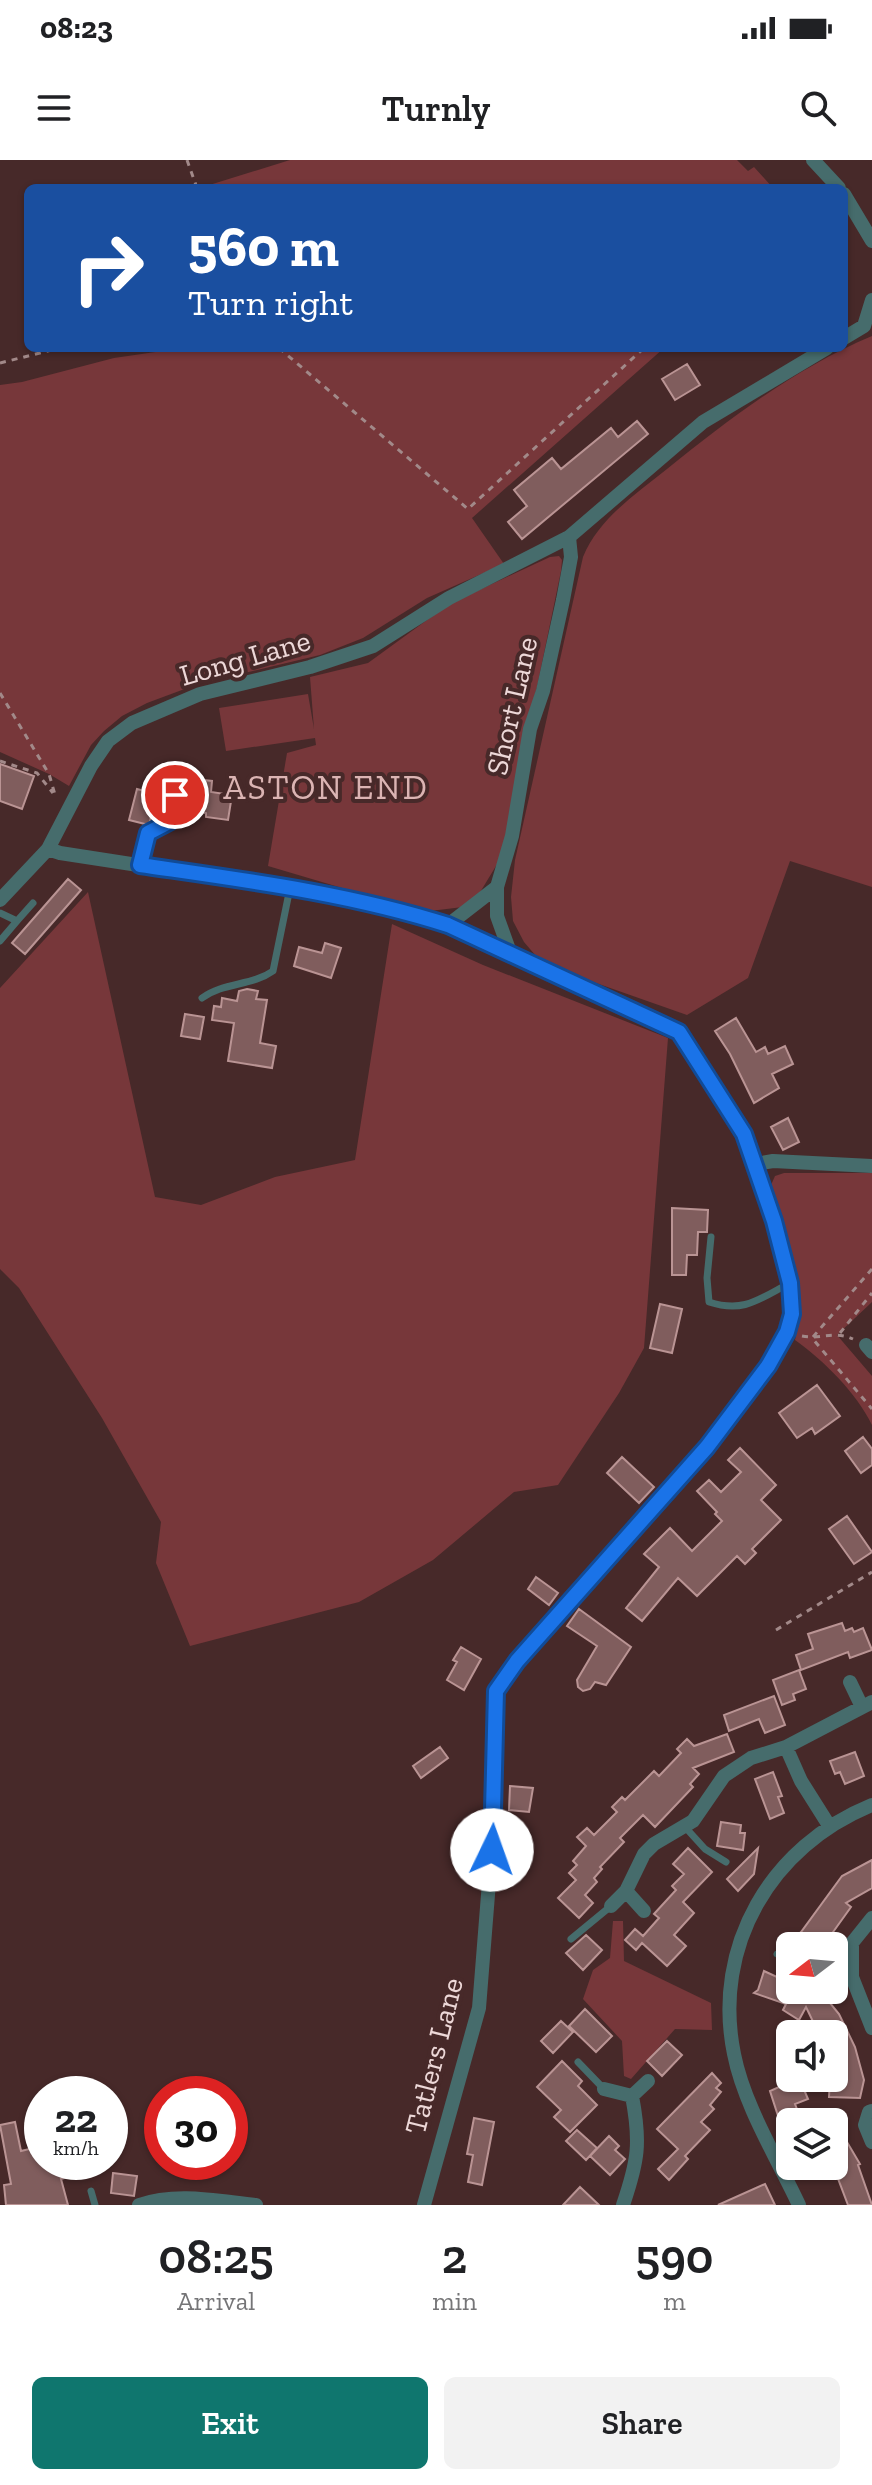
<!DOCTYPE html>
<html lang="en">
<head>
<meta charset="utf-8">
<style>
	:root { --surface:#fff; --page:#f2f2f2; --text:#202124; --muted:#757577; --accent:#0f766e }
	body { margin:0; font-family:"Zilla Slab",serif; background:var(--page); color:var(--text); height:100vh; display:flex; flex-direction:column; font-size:30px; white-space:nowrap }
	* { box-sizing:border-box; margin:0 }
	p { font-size:26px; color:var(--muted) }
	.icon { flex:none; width:44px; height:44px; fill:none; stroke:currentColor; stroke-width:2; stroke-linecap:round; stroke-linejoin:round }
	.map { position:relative; height:2045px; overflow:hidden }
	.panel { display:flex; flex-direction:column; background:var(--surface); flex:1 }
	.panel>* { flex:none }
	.guide { position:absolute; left:24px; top:24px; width:824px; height:168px; border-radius:12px; box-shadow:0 2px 6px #0004; background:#1a4fa0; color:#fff; overflow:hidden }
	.needle { width:52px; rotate:254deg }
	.fabs { position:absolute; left:776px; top:1772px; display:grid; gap:16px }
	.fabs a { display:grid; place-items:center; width:72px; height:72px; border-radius:12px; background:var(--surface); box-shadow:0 2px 6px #0004; font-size:40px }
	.speed { position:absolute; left:24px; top:1916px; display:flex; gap:16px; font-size:40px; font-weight:700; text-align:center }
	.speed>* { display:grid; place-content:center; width:104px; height:104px; border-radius:50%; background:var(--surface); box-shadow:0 2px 6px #0004; line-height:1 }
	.speed small { font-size:20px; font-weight:400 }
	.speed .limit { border:12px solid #d22; background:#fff; color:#111 }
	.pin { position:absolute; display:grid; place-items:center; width:68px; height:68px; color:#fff; margin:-34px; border:4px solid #fff; border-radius:50%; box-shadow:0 2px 8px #0007 }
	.me { position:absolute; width:88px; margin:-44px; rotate:3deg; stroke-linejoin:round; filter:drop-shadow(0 0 6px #0008) }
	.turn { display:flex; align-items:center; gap:28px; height:168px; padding:0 32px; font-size:36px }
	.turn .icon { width:104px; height:104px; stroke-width:2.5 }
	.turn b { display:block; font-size:56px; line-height:68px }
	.eta { display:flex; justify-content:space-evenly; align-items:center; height:136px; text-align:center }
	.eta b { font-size:48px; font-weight:600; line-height:56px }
	.primary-button { display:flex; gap:16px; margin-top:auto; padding:16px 32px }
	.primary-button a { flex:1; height:92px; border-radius:12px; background:var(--accent); color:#fff; font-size:32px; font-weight:600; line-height:92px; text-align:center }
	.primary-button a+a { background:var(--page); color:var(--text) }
	.status { display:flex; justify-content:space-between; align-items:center; height:56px; padding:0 40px; background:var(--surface); direction:ltr }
	.status svg { height:22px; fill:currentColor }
	header { display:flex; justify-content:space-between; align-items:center; height:104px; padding:0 32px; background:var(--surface); font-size:36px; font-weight:600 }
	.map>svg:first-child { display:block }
	.green { fill:#77373a }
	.building { fill:#805d5d; stroke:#ba9494; stroke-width:2 }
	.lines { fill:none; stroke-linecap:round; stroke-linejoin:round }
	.path { stroke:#a28989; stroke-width:3; stroke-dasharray:6 6; stroke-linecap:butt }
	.service { stroke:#466c6c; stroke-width:7 }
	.minor { stroke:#466c6c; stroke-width:14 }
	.route-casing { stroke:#114b97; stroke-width:20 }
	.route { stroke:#1a73e8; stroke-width:14 }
	.labels { text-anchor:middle; stroke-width:8; stroke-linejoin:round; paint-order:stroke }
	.street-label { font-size:30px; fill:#edd8d8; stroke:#472929 }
	.quarter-label { font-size:34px; letter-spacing:2px; fill:#dbb4b3; stroke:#472929 }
</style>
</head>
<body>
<div class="status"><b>08:23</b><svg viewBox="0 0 49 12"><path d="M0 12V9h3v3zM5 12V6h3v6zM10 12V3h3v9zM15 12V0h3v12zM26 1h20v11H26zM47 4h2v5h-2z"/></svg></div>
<header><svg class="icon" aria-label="menu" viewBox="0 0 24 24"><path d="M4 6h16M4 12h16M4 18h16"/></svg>Turnly<svg class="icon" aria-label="search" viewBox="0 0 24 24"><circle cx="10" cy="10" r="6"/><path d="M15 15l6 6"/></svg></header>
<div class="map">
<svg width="872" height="2045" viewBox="0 0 872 2045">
	<rect width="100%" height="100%" fill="#472929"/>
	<path class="green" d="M290 0H737L748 11 754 7 773 28 203 27Z
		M872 176V727L790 701 748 818 687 855 559 810 536 796 524 782 513 761 511 737 515 700 583 397C599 358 635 335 667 309 730 258 796 208 872 176Z
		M183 188H664L472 358 504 404 427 438 363 478 320 495 198 524 147 543 122 556 104 571 91 585 69 626 49 614 0 592V225L22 222 114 198Z
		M559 396 562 400 561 411 537 527 520 589 511 662 499 701 479 734 463 747 430 751 396 744 268 706 287 593 316 585 315 578 226 591 219 548 308 534 314 569 310 517 368 503 449 444 550 397Z
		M88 732 155 1037 201 1045 275 1017 355 1000 392 764 483 805 668 878 644 1188 619 1233 558 1325 514 1332 433 1400 359 1442 190 1486 156 1403 161 1362 102 1258 19 1128 0 1109V828Z
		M784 1013H872V1142L837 1175 872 1216V1265C856 1232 824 1201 795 1180 807 1129 785 1074 771 1025L775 1016Z
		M613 1761H623L624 1801 711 1843 712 1870 675 1869 631 1919 624 1916 622 1881 583 1839 593 1810 610 1798Z"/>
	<path class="building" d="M687 204 700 225 675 240 662 219Z
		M637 261 648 274 522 379 508 362 527 346 514 330 552 298 561 309 611 268 618 277Z
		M0 604 34 616 22 649 0 641Z
		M186 618 212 621 211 632 232 635 228 660 206 657V653L179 649 180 631 184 632Z
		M137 629 156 634 149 665 129 660Z
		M68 719 81 730 25 794 12 783Z
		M325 783 341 788 331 818 294 806 299 787 322 793Z
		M247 829 258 831 256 839 267 840 260 883 276 886 272 908 228 901 234 863 212 860 214 846 221 847 222 838 237 841 239 831Z
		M185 854 204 857 200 879 181 876Z
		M736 858 756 892 765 887 768 894 785 886 793 904 772 914 779 928 754 943 730 894 715 871Z
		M788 958 799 982 783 990 771 967Z
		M672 1048 708 1050 707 1072H698L697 1095H687L686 1115H672Z
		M660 1144 682 1149 672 1193 650 1188Z
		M817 1225 840 1256 815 1274 812 1268 797 1278 779 1253Z
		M863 1277 872 1289V1305L861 1313 845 1291Z
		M740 1288 776 1325 761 1340 781 1360 752 1389 756 1393 745 1404 737 1396 697 1436 678 1418 642 1461 626 1448 659 1407 644 1394 670 1368 692 1391 722 1361 715 1354 717 1352 697 1331 709 1320 721 1332 741 1312 728 1300Z
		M622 1297 654 1327 639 1343 607 1313Z
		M847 1356 872 1392 854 1404 829 1369Z
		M536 1417 558 1433 549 1445 528 1429Z
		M579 1449 631 1487 606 1525 595 1522 590 1529 583 1531 578 1527 577 1520 597 1486 567 1466Z
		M842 1463 845 1471 852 1468 854 1472 863 1468 872 1490 850 1498 848 1492 801 1510 796 1495 813 1489 808 1474Z
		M461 1487 481 1499 464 1530 447 1520 457 1502 453 1500Z
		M799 1510 806 1529 793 1534 795 1540 782 1545 773 1520Z
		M774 1536 785 1565 765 1573 759 1559 729 1571 724 1555Z
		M727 1574 734 1592 693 1608 699 1614 690 1624 693 1627 655 1667 643 1655 620 1678 624 1682 600 1707 602 1709 594 1718 597 1722 585 1735 593 1743 579 1758 558 1738 576 1720 569 1713 577 1705 573 1701 586 1686 577 1677 587 1668 594 1675 617 1652 612 1647 622 1637 625 1640 654 1611 659 1616 681 1593 677 1589 687 1579 694 1586Z
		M440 1587 448 1598 421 1618 413 1606Z
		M855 1592 864 1616 845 1624 840 1612 835 1614 830 1601Z
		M773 1612 782 1636 778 1637 784 1653 770 1659 755 1619Z
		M510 1626 533 1628 529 1652 509 1650Z
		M721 1662 741 1665 740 1673H745L743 1690 717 1686Z
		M688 1688 712 1712 683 1742 694 1753 674 1775 686 1786 667 1806 642 1783 636 1790 625 1780 635 1769 643 1776 659 1758 654 1754 676 1730 672 1726 684 1714 673 1704Z
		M758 1688 754 1714 738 1731 727 1719Z
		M872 1700V1728L846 1743 851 1747 823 1786H786L801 1772 842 1716Z
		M586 1775 602 1790 583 1810 566 1793Z
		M764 1811 788 1822 786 1830H815L826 1838 839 1854 855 1887 864 1920 860 1938 829 1937 830 1918H839L834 1899V1874H819L806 1847 799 1860 783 1850 786 1844 754 1833 758 1830Z
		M585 1849 612 1876 596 1892 569 1866Z
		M561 1861 573 1872 553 1893 541 1881Z
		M667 1881 682 1895 662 1916 647 1901Z
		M562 1901 582 1921 578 1926 597 1945 570 1972 554 1957 561 1950 537 1927Z
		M712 1913 721 1923 716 1928 721 1932 710 1945 714 1949 701 1962 710 1970 685 1996 688 1999 669 2020 658 2009 678 1989 657 1969Z
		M799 1918 808 1939 795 1944 802 1962H780L770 1931Z
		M474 1958 494 1962 482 2025 468 2022 473 1995 467 1994Z
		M834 1960 860 2004 858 2005 872 2045H848L834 2008Z
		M15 1962 21 1991 42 1986V2002H65L68 2017 61 2019 68 2045H6L4 2025 11 2024 0 1965Z
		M577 1970 597 1988 586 2000 566 1981Z
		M609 1976 619 1986 615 1990 625 1999 610 2015 590 1996Z
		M113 2013 137 2016 134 2036 111 2033Z
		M765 2024 775 2045H718Z
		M580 2027 599 2045H563Z"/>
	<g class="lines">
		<path class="path" d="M187 0 197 28
			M279 188 468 349 644 188
			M0 203 60 188
			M0 533 49 614 56 638
			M0 601 37 613 53 633
			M872 1109 812 1178 872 1249
			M840 1173 872 1133
			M802 1176C822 1180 833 1170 853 1179
			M776 1470 872 1412"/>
		<path class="service" d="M140 705 148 673 169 662 175 635
			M0 753 17 761 33 743
			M0 781 17 761
			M202 838C224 822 252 826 273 811L290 728
			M711 1077 707 1118 709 1142C743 1153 758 1140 788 1124
			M685 1667 705 1689 726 1702
			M571 1779 611 1746
			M777 1794 790 1798
			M834 1811 852 1817
			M578 1902 604 1929
			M91 2031 95 2045"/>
		<path class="minor" d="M813 0 839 28
			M844 34 872 81
			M864 166 872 140
			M844 178 864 166
			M48 689 60 693 313 732 387 747 448 765 659 861 679 872 744 974 774 1061 787 1110 792 1154 787 1172 768 1206 707 1287 517 1501 496 1531 493 1583 496 1634 479 1848 424 2045
			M0 740 48 689 91 606 108 581 132 563 200 534 310 507 373 486 449 438 569 377 703 262 827 188
			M448 765 497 727
			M511 795 497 756V727L512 676 530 569 543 531 563 440 571 397 569 377
			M756 1004 773 1001 872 1006
			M866 1185 872 1192
			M850 1522 862 1547
			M786 1587 801 1621 830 1667
			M626 1731 644 1751
			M611 1746 626 1731 644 1694 654 1684 693 1661 724 1616 751 1598 786 1587 872 1542
			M872 1758 852 1783V1817L872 1868
			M604 1929 632 1936
			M632 1936 648 1921
			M872 1951 869 1952 865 1965 872 1982
			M139 2045C177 2032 217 2041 256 2045
			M623 2045C638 2001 641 1983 632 1936
			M799 2045C777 1998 744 1945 734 1894 712 1786 771 1686 872 1645"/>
	</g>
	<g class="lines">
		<defs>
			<path id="route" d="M175 635 169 662 148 673 140 705C243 720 348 733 448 765L679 872 744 974 774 1061 790 1123 792 1154 787 1172 768 1206 707 1287 517 1501 496 1531 492 1690"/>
		</defs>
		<use href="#route" class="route-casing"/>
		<use href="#route" class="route"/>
	</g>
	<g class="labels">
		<g class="street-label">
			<text transform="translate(245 498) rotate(-16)" y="10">Long Lane</text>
			<text transform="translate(512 546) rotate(-77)" y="10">Short Lane</text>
			<text transform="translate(434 1896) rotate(-76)" y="10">Tatlers Lane</text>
		</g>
		<g class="quarter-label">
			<text x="326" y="639">ASTON END</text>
		</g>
	</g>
</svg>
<div class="fabs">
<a><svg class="needle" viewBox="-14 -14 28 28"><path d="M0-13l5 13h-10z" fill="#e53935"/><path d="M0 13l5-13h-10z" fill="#757577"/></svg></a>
<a><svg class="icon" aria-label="sound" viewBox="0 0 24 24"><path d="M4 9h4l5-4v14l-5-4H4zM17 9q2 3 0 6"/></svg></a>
<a><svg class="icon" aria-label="layers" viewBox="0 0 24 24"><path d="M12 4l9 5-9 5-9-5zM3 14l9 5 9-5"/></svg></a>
</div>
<div class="speed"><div>22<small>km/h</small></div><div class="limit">30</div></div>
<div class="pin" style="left:175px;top:635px;background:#d93025"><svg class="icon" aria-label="arrive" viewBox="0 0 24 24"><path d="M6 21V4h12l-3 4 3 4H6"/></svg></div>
<svg class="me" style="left:492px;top:1690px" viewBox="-20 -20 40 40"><circle r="19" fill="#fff"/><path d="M0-13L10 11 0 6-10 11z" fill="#1a73e8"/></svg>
<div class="guide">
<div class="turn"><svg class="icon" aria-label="right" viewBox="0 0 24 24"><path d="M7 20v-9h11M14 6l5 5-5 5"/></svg><div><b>560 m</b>Turn right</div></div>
</div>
</div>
<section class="panel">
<div class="eta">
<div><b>08:25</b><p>Arrival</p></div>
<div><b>2</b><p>min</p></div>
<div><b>590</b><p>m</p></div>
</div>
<div class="primary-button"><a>Exit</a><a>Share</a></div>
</section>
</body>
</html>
